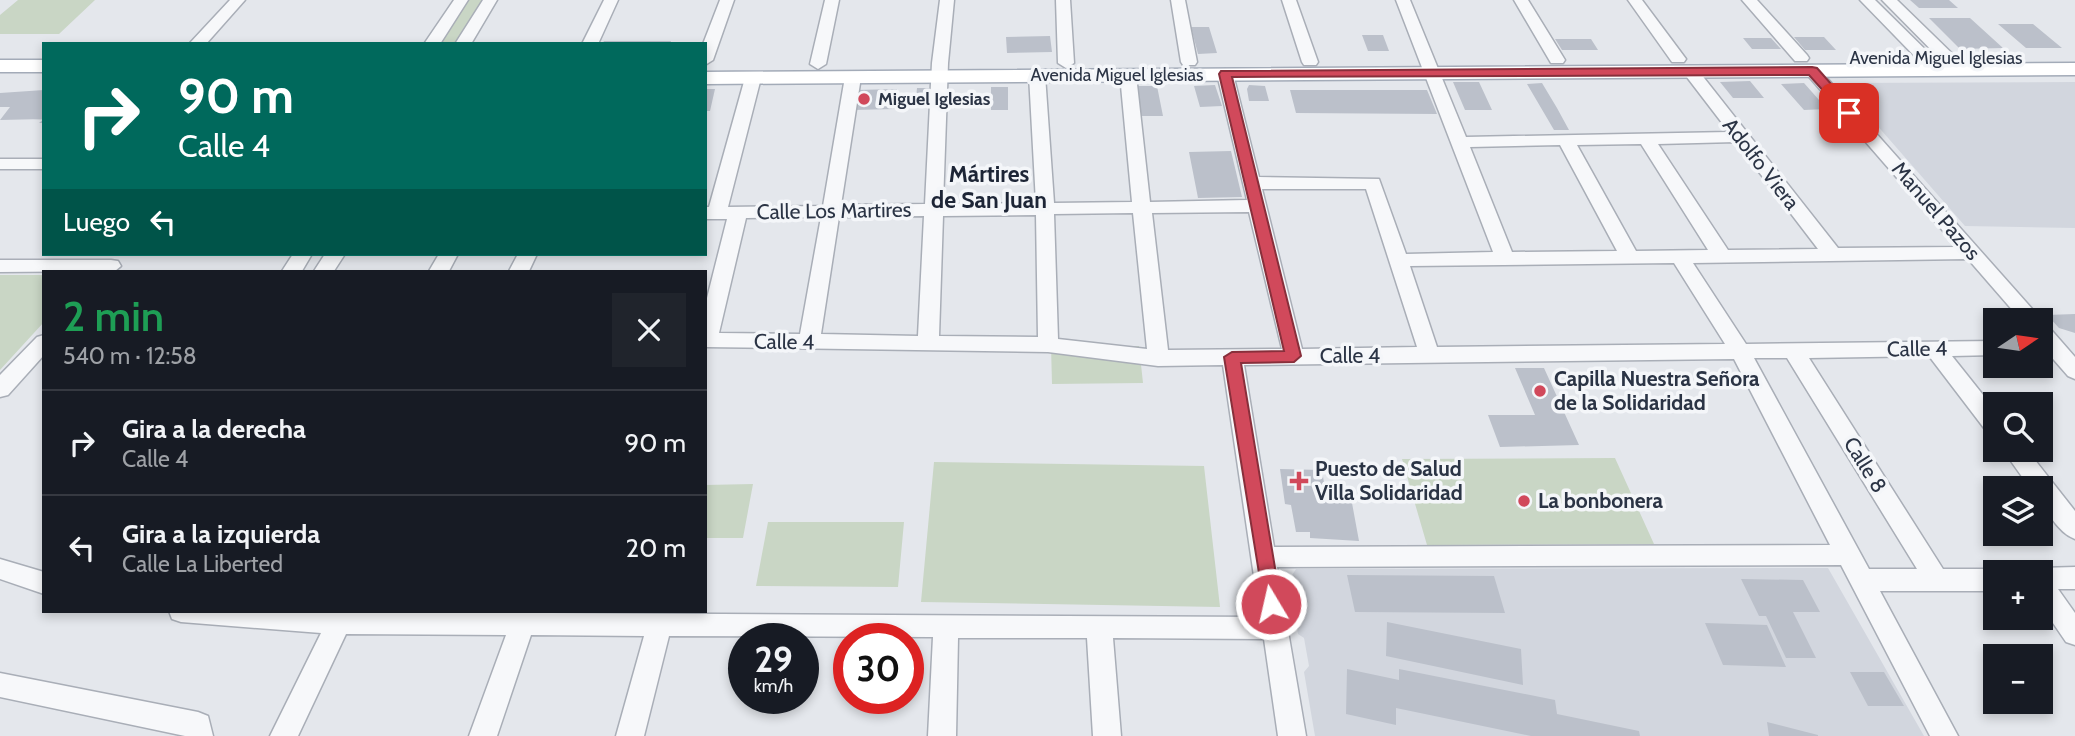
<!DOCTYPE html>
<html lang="es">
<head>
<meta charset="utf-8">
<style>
	:root { --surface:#171b24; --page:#20242c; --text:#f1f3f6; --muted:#9ea1a6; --line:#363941 }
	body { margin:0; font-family:Cabin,sans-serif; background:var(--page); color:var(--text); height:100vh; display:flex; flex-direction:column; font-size:26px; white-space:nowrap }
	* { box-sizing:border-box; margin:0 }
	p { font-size:23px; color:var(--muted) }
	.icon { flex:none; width:38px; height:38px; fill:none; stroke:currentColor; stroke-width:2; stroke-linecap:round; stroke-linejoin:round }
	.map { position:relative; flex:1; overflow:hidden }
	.drawer { position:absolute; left:42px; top:270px; width:665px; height:343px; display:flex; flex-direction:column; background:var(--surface); border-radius:0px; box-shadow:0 4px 10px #0003 }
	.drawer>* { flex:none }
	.banner { position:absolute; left:42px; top:42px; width:665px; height:214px; border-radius:0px; box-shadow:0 4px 10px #0003; background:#00695c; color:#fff; overflow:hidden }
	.needle { width:46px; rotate:77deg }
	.tools { position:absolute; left:1983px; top:308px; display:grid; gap:14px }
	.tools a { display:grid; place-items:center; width:70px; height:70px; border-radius:0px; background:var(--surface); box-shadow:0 4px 10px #0003; font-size:35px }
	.speed { position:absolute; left:728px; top:623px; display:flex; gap:14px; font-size:35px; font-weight:700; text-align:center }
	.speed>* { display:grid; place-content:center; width:91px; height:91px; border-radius:50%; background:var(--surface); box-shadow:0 4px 10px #0003; line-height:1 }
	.speed small { font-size:18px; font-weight:400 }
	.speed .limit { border:10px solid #d22; background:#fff; color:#111 }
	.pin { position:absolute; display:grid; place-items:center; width:60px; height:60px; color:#fff; margin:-30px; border-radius:14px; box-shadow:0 4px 10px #0006 }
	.me { position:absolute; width:77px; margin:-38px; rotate:351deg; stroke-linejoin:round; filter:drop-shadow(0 0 5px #0008) }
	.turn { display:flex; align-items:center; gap:24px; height:147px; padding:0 21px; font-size:32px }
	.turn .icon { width:91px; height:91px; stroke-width:2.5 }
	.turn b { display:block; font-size:49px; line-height:60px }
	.then { display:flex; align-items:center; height:66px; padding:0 21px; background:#0003; gap:14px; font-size:26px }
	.round { display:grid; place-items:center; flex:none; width:74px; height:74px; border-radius:0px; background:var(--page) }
	.summary { display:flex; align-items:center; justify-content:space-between; height:119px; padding:0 21px }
	h1 { font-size:42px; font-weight:600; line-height:52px; color:#1e9e55 }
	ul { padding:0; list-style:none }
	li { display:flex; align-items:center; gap:21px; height:105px; padding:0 21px; border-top:2px solid var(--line) }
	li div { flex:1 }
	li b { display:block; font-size:26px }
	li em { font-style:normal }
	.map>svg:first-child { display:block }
	.built { fill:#d2d6de }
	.green { fill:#c9d6c5 }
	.building { fill:#bbc0ca }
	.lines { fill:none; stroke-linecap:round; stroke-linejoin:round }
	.minor-casing { stroke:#a9aeb7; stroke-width:3 }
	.major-casing { stroke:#a3abb8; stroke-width:3 }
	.minor { fill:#f7f8fa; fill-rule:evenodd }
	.major { fill:#fff; fill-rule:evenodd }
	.route { fill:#d1495b; stroke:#882f3b; stroke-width:2 }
	.poi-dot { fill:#d1495b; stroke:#f4f6f9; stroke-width:2.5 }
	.labels { text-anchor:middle; stroke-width:7; stroke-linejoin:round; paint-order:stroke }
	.far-street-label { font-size:18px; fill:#2b3445; stroke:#f4f6f9 }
	.far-poi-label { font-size:18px; font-weight:bold; fill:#2b3445; stroke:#f4f6f9; text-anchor:start }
	.street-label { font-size:21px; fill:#2b3445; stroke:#f4f6f9 }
	.poi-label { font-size:21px; font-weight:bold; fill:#2b3445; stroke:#f4f6f9; text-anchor:start }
	.neighbourhood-label { font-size:23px; font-weight:bold; fill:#1d2536; stroke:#f4f6f9 }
</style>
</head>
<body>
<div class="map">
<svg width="2075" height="736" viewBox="0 0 2075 736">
	<rect width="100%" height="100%" fill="#e4e7ec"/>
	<path class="built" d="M2075 82V228L1965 226 1840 83Z
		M1828 568 1924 736H1315L1304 672 1309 666 1304 638 1298 634 1289 580 1296 569Z"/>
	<path class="green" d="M18 0H95L59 34H0V15Z
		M468 0H483L456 44H439Z
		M0 275H44V322L0 370Z
		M1051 346H1139L1143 383 1052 384Z
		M1615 458 1654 544 1427 545 1402 459Z
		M934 462 1204 466 1220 607 921 602Z
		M753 484 743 538H705V485Z
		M768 522H904L898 587 756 586Z"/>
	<path class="building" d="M1910 0H1949L1958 8H1919Z
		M1929 18H1970L2003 48 1960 49Z
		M1998 24H2033L2062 48H2026Z
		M1191 27H1209L1217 53 1198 54Z
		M1362 35H1383L1389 51H1368Z
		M1050 36 1052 52 1007 53 1006 37Z
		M1794 37H1824L1836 50H1805Z
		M1743 38H1771L1781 49H1752Z
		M1555 39H1591L1598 50H1562Z
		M604 41H671L670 44H602Z
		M1750 81 1764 98H1733L1720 82Z
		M1453 82H1479L1492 110H1465Z
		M1542 83 1557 108 1569 130H1554L1527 84Z
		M1804 83 1827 109 1804 110 1781 84Z
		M1215 85 1222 106 1200 107 1194 86Z
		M1249 85 1265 86 1269 101H1249L1247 89Z
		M1136 86H1157L1163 116H1141Z
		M991 87H1008V110H991Z
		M917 88H935L933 108H915Z
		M705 89H715L710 111H705Z
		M897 89 895 109 853 110 856 90Z
		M44 90V123H39L44 119 0 120 10 107H0V93Z
		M1290 90H1427L1437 114 1296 113Z
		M1231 151 1242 197 1198 198 1189 152Z
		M2075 314V333L2059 328 2047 315Z
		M1515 368H1544L1579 445 1500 447 1488 415H1535Z
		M1280 469 1322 470 1327 502 1352 503 1359 541 1310 538V532H1296L1291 505 1285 504Z
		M1347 575 1494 576 1505 613 1355 612Z
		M1741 579 1803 580 1820 612H1793L1816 658H1786L1766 616H1759Z
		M1387 622 1521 649 1523 685 1386 656Z
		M1705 623 1767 625 1786 667 1723 665Z
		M1347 669 1399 680V669L1555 700 1557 714 1639 731 1640 736H1531L1396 708V725L1346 714Z
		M1850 672H1884L1904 706H1868Z
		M1767 722 1818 735V736H1769Z"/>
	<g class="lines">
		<defs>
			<path id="minor" d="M230 0H245L206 44H189Z
				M454 0H468L440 44H424Z
				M483 0H497L471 44H455Z
				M604 0H618L598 44H582Z
				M720 0H734L713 60 705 65 703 44Z
				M825 0H839L826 64 818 69 810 64Z
				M940 0H954L948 63 943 204 1036 203 1029 75 1037 70 1045 75 1054 203 1132 202 1120 75 1128 70 1136 75 1150 202 1247 200 1217 74 1225 69 1233 74 1259 177 1379 179 1406 254 1493 252 1396 0H1410L1466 137 1729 132 1683 72 1691 67 1697 69 1838 248 1957 247 1804 71 1812 66 1818 68 2042 320 2040 323V320H2021L1968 259 1693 263 1746 344 1995 341V355L1952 356 1995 410V434L1987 432 1929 356 1809 358 1943 569H1995L2003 572H1995V591H1880L1958 736H1930L1841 565 1277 567 1306 736H1278L1264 639 1113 638 1121 736H1093L1087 638H958L956 736H928L933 637 669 636 644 736H616L644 636 531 635 497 736H469L506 635 346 634 298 736H270L321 633 181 622 172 619 169 611 1260 617 1223 365 1158 366 1048 352 705 347V306L727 219H705V207H709L745 78 753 73 761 78 728 207 823 206 845 77 853 72 861 77 841 205 925 204 932 63ZM1736 142 1818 249 1728 250 1658 144ZM1641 144 1708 250 1636 251 1577 145ZM1560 145 1617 251 1512 252 1470 147ZM1262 189H1366L1417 347 1302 349ZM1249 212 1282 349 1168 350 1152 213ZM1133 213 1147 349 1058 339 1054 214ZM1036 215 1038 337 939 336 943 216ZM924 216 918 336 821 334 839 217ZM821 217 800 334 719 333 746 218ZM1674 263 1725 344 1437 347 1410 266ZM1754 358H1787L1917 569H1869ZM1734 359 1830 545 1274 547 1244 365Z
				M1056 0H1070L1074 63 1066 68 1058 63Z
				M1171 0H1185L1197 62 1195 65H1183L1181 62Z
				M1282 0H1296L1318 62 1316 65H1304L1302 62Z
				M1514 0H1528L1565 60 1563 63H1551Z
				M1628 0H1642L1686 59 1684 62H1672Z
				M1742 0H1757L1807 55 1809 58 1807 61H1795Z
				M1860 0H1875L1943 67 1945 70 1943 73H1931Z
				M1882 0H1897L1966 67 1968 70 1966 73H1954Z
				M0 159H44V169H0Z
				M293 254H312L302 271H282Z
				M325 254H345L334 271H314Z
				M439 254H458L449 271H429Z
				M518 254H537L529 271H509Z
				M0 260H111L118 261 121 266 115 271 0 272Z
				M2040 323 2047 325 2075 357V379L2068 376 2040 344Z
				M44 335V355L8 395 0 397V375L37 337Z
				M2003 450H2027L2075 511V539C2058 533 2040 505 2040 488H2030Z
				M0 559 44 572V594L0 579Z
				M2075 567V589H2058L2075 613V645L2066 642 2040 604V572H2031L2040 568Z
				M0 673 198 712 208 716 213 736H185L0 697Z"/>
			<path id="major" d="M0 60H44V72H0Z
				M2075 63V75L705 84V72Z"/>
		</defs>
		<use href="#minor" class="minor-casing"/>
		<use href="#major" class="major-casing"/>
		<use href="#minor" class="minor"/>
		<use href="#major" class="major"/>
	</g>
	<path class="route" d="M1812 67 1817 68 1854 110V115H1845L1809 75 1232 77 1301 356 1294 362 1241 363 1281 604 1278 610 1271 613 1265 610 1224 357 1232 352 1284 351 1219 74 1221 71Z"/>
	<g class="poi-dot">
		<circle cx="864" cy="99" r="7"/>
		<circle cx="1540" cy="391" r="7"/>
		<path d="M1295.5 470.5h7v7h7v7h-7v7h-7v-7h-7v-7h7z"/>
		<circle cx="1524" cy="501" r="7"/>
	</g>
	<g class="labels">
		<g class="far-street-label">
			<text x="1936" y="64">Avenida Miguel Iglesias</text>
			<text x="1117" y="81">Avenida Miguel Iglesias</text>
		</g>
		<g class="far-poi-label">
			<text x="878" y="105">Miguel Iglesias</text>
		</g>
		<g class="street-label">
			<text transform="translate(1761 164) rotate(52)" y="7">Adolfo Viera</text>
			<text transform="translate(834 211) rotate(-1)" y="7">Calle Los Martires</text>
			<text transform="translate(1936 211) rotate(49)" y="7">Manuel Pazos</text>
			<text transform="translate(784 342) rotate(1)" y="7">Calle 4</text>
			<text transform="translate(1917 349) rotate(-1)" y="7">Calle 4</text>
			<text x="1350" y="363">Calle 4</text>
			<text transform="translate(1865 465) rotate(58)" y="7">Calle 8</text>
		</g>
		<g class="poi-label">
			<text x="1554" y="386">Capilla Nuestra Señora<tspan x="1554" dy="24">de la Solidaridad</tspan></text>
			<text x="1315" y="476">Puesto de Salud<tspan x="1315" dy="24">Villa Solidaridad</tspan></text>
			<text x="1538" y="508">La bonbonera</text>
		</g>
		<g class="neighbourhood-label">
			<text x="989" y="182">Mártires<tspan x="989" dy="26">de San Juan</tspan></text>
		</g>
	</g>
</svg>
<div class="tools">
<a><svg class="needle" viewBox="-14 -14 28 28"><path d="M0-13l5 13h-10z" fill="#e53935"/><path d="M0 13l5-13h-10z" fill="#9ea1a6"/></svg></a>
<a><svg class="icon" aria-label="search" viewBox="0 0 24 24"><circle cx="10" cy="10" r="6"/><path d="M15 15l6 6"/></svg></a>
<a><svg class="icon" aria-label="layers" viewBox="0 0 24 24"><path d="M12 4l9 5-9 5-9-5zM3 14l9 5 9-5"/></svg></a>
<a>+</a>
<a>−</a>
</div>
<div class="speed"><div>29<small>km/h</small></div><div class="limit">30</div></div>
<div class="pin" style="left:1849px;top:113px;background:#d93025"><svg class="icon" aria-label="arrive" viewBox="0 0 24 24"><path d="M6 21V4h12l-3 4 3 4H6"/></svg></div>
<svg class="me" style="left:1271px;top:604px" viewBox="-20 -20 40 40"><circle r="17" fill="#d1495b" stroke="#fff" stroke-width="3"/><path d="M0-11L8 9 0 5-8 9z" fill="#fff"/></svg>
<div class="banner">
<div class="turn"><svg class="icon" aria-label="right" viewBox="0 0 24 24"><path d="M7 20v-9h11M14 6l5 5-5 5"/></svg><div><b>90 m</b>Calle 4</div></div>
<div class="then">Luego<svg class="icon" aria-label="left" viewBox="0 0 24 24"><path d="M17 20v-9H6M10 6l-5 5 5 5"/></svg></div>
</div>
<section class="drawer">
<div class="summary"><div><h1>2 min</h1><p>540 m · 12:58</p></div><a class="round"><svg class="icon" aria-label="close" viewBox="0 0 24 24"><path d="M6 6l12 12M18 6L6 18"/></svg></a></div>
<ul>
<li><svg class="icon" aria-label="right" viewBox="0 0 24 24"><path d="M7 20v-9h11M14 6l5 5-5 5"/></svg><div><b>Gira a la derecha</b><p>Calle 4</p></div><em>90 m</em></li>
<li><svg class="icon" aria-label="left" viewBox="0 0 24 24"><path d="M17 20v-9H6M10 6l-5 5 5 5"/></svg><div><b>Gira a la izquierda</b><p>Calle La Liberted</p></div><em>20 m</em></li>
</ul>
</section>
</div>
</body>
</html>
